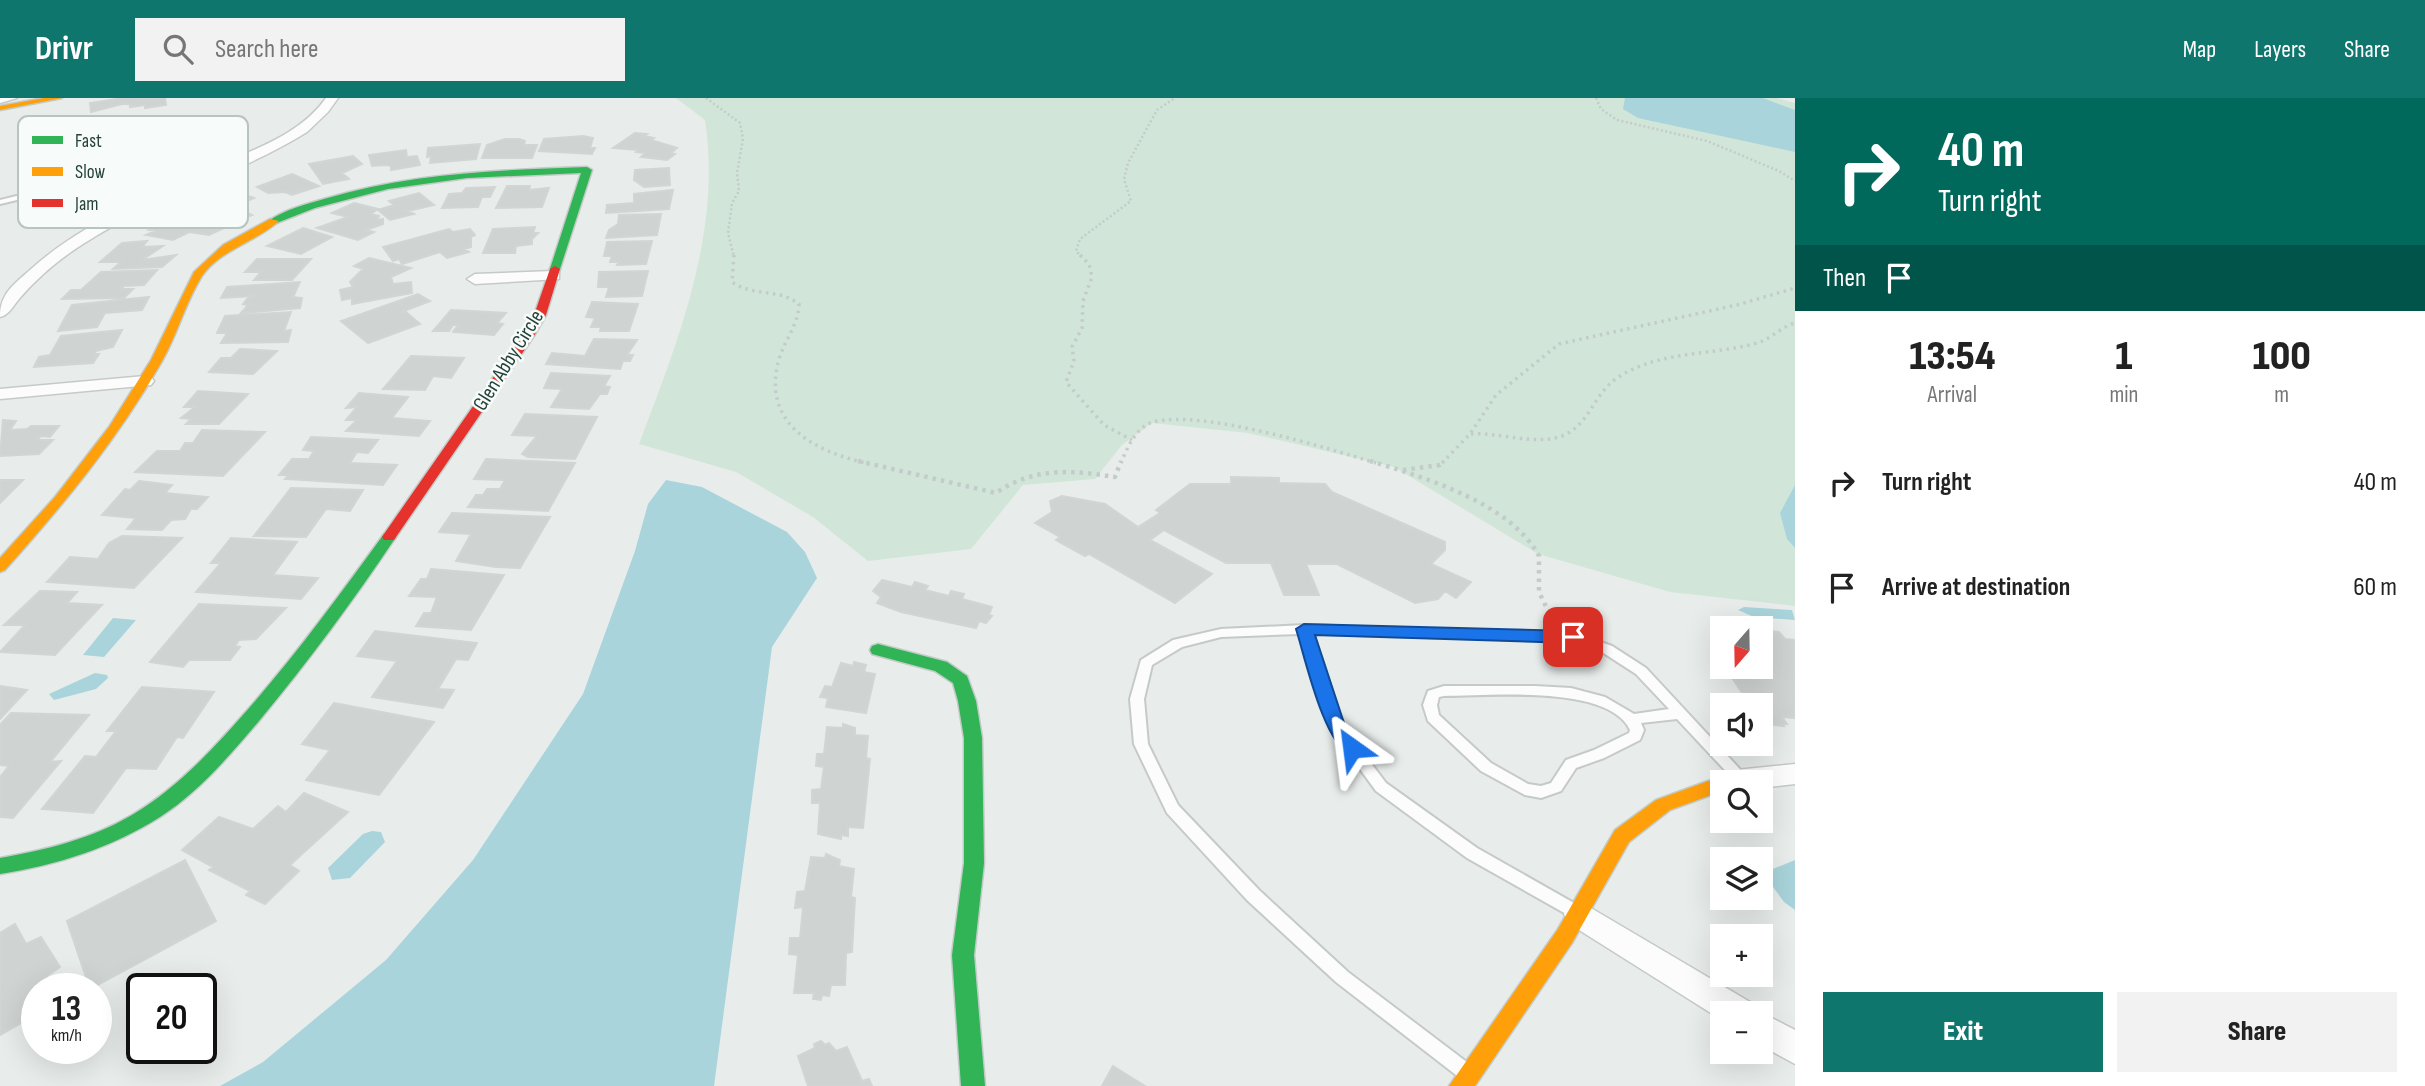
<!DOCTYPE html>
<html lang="en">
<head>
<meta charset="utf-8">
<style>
	:root { --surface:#fff; --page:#f2f2f2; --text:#222; --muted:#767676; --accent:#0f766e }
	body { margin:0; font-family:"Sofia Sans Condensed",sans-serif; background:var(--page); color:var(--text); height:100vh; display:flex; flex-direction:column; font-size:26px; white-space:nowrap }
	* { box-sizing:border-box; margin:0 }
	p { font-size:23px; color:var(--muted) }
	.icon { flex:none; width:38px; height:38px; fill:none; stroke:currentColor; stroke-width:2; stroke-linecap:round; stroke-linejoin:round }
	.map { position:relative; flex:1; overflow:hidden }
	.panel { display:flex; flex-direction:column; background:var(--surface); width:630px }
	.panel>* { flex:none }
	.guide { background:#00695c; color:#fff; overflow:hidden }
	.needle { width:46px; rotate:200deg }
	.tools { position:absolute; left:1710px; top:518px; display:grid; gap:14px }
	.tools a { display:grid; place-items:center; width:63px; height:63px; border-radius:0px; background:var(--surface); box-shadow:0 7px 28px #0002; font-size:35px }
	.speed { position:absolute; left:21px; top:875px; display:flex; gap:14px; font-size:35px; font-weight:700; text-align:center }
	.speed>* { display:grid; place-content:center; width:91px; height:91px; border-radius:50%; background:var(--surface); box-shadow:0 7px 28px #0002; line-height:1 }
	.speed small { font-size:18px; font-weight:400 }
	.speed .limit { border:4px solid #111; border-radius:10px; background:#fff; color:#111 }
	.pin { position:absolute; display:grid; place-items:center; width:60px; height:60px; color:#fff; margin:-30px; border-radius:14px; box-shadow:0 4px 10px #0006 }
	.me { position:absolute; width:77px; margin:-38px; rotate:329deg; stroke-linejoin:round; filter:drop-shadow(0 0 5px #0008) }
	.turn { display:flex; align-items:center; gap:24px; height:147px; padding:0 28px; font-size:32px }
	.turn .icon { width:91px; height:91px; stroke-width:2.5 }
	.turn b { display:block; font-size:49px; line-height:60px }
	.then { display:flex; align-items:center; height:66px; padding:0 28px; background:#0003; gap:14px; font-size:26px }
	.eta { display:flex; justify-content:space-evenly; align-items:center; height:119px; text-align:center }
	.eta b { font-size:42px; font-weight:800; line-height:49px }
	.primary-button { display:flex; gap:14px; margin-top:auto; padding:14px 28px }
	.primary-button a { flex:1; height:80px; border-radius:0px; background:var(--accent); color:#fff; font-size:28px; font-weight:800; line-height:80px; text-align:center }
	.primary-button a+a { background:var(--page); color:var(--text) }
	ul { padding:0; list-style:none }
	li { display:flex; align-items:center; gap:21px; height:105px; padding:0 28px }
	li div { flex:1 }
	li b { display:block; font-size:26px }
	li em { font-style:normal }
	header { display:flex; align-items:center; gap:42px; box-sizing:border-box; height:98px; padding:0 35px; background:var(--accent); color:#fff }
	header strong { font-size:33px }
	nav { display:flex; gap:38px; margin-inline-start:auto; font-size:24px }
	.search { width:490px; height:63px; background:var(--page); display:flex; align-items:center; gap:18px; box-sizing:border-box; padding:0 24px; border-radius:0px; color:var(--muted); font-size:26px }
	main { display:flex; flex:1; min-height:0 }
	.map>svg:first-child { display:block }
	.green { fill:#d1e6d8 }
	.water { fill:#a9d4db }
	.building { fill:#cfd4d2; stroke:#d1d6d4; stroke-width:2 }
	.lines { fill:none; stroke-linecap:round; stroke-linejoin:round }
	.lane-casing { stroke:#c5cac8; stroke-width:4 }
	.street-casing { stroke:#c5cac8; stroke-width:3 }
	.fast-casing { stroke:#c3cbc8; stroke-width:3 }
	.slow-casing { stroke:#c3cbc8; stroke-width:3 }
	.jam-casing { stroke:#c3cbc8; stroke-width:3 }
	.path-far2 { stroke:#c3ccca; stroke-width:2.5; stroke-dasharray:2 2.5; stroke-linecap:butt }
	.path-far1 { stroke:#c3ccca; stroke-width:3.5; stroke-dasharray:2.5 4.5; stroke-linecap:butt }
	.path { stroke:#c3ccca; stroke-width:4.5; stroke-dasharray:3.5 5; stroke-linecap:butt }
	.lane { fill:#fcfcfc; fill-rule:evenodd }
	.street { fill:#fcfcfc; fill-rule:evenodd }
	.fast { fill:#30b455; fill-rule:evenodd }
	.slow { fill:#ff9f0a; fill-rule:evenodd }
	.jam { fill:#e5322d; fill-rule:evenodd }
	.route { fill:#1a73e8; stroke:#114b97; stroke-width:2 }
	.labels { text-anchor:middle; stroke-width:5; stroke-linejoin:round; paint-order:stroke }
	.street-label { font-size:21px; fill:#24423a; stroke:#f7fbf9 }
	.key { fill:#f7fbf9; stroke:#b8c4c0; stroke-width:2 }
	.key-label { font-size:19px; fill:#24423a }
</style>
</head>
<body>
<header>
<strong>Drivr</strong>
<div class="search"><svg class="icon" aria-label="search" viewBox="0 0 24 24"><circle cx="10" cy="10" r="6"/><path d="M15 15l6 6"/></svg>Search here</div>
<nav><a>Map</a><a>Layers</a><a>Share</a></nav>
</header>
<main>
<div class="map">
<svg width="1795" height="988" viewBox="0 0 1795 988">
	<rect width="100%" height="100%" fill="#e8edeb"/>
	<path class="green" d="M676 0H1777L1795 5V508L1670 494 1538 456 1394 369 1248 335 1152 325 1122 347 1095 381 1023 387 971 451 868 463 813 419 736 374 639 346C678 243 722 135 705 22Z"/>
	<path class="water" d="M1625 0H1763L1795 12V54L1638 20 1623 11Z
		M666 382 702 389 787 434 805 454 817 480 772 549 714 988H220L263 964 386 862 473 762 583 596 635 453 648 406Z
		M1795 387V450L1787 441 1780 415Z
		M1744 509 1792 512 1795 522 1754 519 1738 512Z
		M113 520 136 522 104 559 83 557Z
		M95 575 107 577 108 580 96 591 54 602 49 596Z
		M372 733 381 734 385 744 350 780 332 782 328 770 363 736Z
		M1795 762V812L1784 804 1763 775Z"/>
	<path class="building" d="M123 0H165L166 7 145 10V7L130 9V6H122L91 14 90 5Z
		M635 35 647 36 644 38 654 40 651 42 677 50 671 55 675 56 667 62 641 59 645 55 636 54 638 52 613 50Z
		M583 38 593 40 590 50H595L592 56 539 53 544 41Z
		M505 41H519L525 43 524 47H537L532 60H482L487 47Z
		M480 46 476 61 430 65 431 58 427 59 428 50Z
		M406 52 407 59 417 58 420 67 391 72V68L387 67 372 68 369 57Z
		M353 58 362 66 342 75 349 81 323 86 309 66Z
		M669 70 670 87 644 89 634 82 635 72Z
		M292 76 319 88 292 97 285 94 268 95 257 89Z
		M507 88H530L529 92 549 90 542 109 496 110Z
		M495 89 490 99H482L478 109 442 110 449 96 462 95 466 90Z
		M673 92 669 111 606 115 607 107 634 105V96Z
		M236 94 254 100 235 108 252 117 233 124 191 109 209 101Z
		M419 95 434 107 408 113 414 116 390 122 378 112 394 107 389 103Z
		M354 105 378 111 371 116 379 118 377 122 383 121V126L366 132 374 134 358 142 317 130 348 119 332 115Z
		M661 116 657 137 606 140 609 132 618 126 619 117Z
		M176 118 190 119 233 126 209 137 189 134 173 142 146 137 156 133 149 132Z
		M535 129 533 135H538L532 141V146L516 148 515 155H483L493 131Z
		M303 130 332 139 301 156 267 148Z
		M449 131 453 134 470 131 475 137 471 139V149L464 151 469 154 447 160 440 154 402 166 399 161 393 163 383 149Z
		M147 143 142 149 163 148 142 162 176 157 162 169 113 171 121 164H100L122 145Z
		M652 143 646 166 617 167 619 164H610L612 158H604L607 144Z
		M369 160 411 170 391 179 393 186 411 184 412 195 352 206V200L342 202 340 192 353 189 350 184 363 171 354 168Z
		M257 161H311L292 182H254L261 174H245Z
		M157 172 144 187 124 188 121 191H133L124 200 62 201 71 192H81L101 174Z
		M648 173 642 198 606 199 609 189H598L599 174Z
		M300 184 293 199 302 200 300 210 241 215 248 207 243 206 247 201 255 198 221 200 227 189Z
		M418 196 430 203 399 215 406 214 420 226 368 245 341 223Z
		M149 199 142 212 105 215 97 229 58 233 72 207Z
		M592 204 638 206 629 233H600L601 229H591L595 220 586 219Z
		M451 212 506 215 497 225 503 226 494 237 453 234 458 227H453L449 233H433Z
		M291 214 284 233 291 232 288 244 221 245 227 235H217L225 218Z
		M122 232 113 249 96 253 94 256H99L93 265 34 269 39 259 50 257 61 238Z
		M594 241 637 242 627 257H633L630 263H623L620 271 546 266 552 255 585 258Z
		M240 251 277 253 253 276 209 274 221 260H231Z
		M411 258 464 260 451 280 433 278 425 292 383 291Z
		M551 275 610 278 604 288 610 289 607 296H600L589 311 551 309 562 291 544 290Z
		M198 293 248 296 219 326H186L191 321 181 320 195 309H184Z
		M359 295 408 299 392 320 430 323 419 338 346 333 357 322H346L357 309 346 310Z
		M525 316 597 319 575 361 528 359 522 356 537 338 512 337Z
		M3 322 16 323 10 332 27 331 31 328H59L50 339 41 338 37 342H53L39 356 0 358Z
		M202 332 265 334 223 378 135 374 157 353H180L185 345H193Z
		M311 339 378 342 368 355 357 354 350 365 397 367 383 387 285 381 289 377H279L292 361H309L314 353 303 352Z
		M486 361 575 365 548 413 468 409 476 397H483L487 391H500L505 382 474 381Z
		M1231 379 1279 380V385L1325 386 1332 394 1445 444V452L1431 466 1471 484 1456 500 1445 493 1438 501 1415 505 1337 466H1306L1319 497H1284L1271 465H1226L1164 432 1150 442 1212 476 1175 505 1089 456 1085 458 1056 442 1060 439 1035 425 1052 414 1050 403 1062 398 1105 406 1138 429 1160 415 1156 412 1190 386H1231Z
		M0 382H23L0 405Z
		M139 383 172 387 165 395 208 399 197 411H191L185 421 171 422 162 432 127 431 136 420 102 417 125 391 130 392Z
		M291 390 363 392 350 413 326 411 306 439 254 438Z
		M452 415 550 419 520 470 496 469 456 463 471 436 439 434Z
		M122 438 182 440 134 490 47 484 70 459 98 461 109 445Z
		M231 440 297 444 273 477 318 480 301 501 196 494 221 465H211Z
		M431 471 504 477 471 532 416 528 424 515H431L437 499 409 498 421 481H427Z
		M882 482 912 489 915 484 928 488 925 492 949 498 951 493 964 496 962 501 992 509 989 517 992 518 986 525 979 523 976 530 901 514 877 505 881 499 873 493Z
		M40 493 77 494 67 505 102 507 55 557 0 554 25 527H4Z
		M199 506 286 510 256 541 239 542 235 548 240 549 230 562H189L183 569 150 564Z
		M1760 532 1779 534 1785 541 1795 542V620L1782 619 1787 626H1783L1784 628 1763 626 1760 607H1750L1725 569H1760Z
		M375 533 477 545 468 562 456 561 438 591 454 592 443 610 372 599 397 563 357 558Z
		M854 564 866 567 864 574 875 576 866 615 826 609 828 600 820 599 825 588 832 589 841 565 853 568Z
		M0 588 27 592 0 621Z
		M142 589 214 594 183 640 177 639 156 671 126 670 93 715 42 711 85 658 96 659 116 633H107Z
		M334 605 434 624 379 697 306 682 330 652 302 646Z
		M11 615 89 617 50 664 61 663 13 720 0 719V679L9 668 0 667V627Z
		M843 626 855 630V637L868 638 866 660 870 661 863 730 848 729V738L841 737V741L818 736 820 705H812V692L821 691 824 669 816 668 817 656H824L827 629 843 630Z
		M304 695 348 714 290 767 299 773 265 806 246 797 250 793 209 772 213 769 182 752 219 719 253 731 278 708 286 714Z
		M826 756 840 762 839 768 854 771 851 799 855 800 852 854 846 855 845 887H831L829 898 822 897 821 902 813 901 814 895H794L798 857 789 856 790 840H800L803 809 795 810 797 794 805 793 811 759 825 760Z
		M185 762 216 823 90 891 67 823Z
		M15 826 26 846 41 839 60 869 47 878 54 891H37V916L0 937V835Z
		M821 943 825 947 829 945 836 953 847 949 862 983 869 981 872 988H808L798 958 815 950 814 946Z
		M1113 968 1145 988H1102Z"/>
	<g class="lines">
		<defs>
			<path id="lane" d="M90 80H93V84L0 106V102Z
				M1304 527 1578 536 1612 548 1646 570 1749 681 1748 684H1736L1677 621 1641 625 1644 632 1640 642 1604 660 1576 670 1561 693 1541 700 1525 697 1481 673 1428 623 1423 607 1428 593 1444 588H1535L1571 590 1605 599 1634 616 1669 611 1636 576 1602 554 1572 543 1312 536 1343 628 1386 685 1477 750 1581 809 1583 814 1581 819 1575 821 1467 760 1376 693 1330 630 1299 536 1221 539 1182 549 1152 567 1144 601 1148 646 1178 707 1259 792 1348 874 1468 965 1471 971 1468 977 1462 980 1456 977 1336 884 1247 802 1167 715 1134 646 1130 601 1141 562 1173 542 1221 531ZM1444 598C1487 598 1609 586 1630 632L1629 635 1594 652 1566 662 1551 685 1541 688 1528 686 1491 665 1439 617 1437 607 1439 599Z"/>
			<path id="street" d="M0 0H17L0 5Z
				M326 0H338L328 14 307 34C236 78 153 100 83 146 59 161 37 180 19 201 13 208 9 217 0 219 0 196 13 187 30 172 83 124 150 98 215 69 254 51 300 37 326 0Z
				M553 173 559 175V181L475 186 467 181 475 176Z
				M145 278 151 279 154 283 151 287 0 301V291Z
				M1795 666V686L1760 690V684H1722V693L1716 691 1712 684 1716 677 1726 673Z
				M1579 803 1750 904 1755 915H1722V922L1568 825 1564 816 1568 807Z
				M1760 914 1795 932V966L1760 947V915H1756Z"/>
			<path id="fast" d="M587 69 592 72 560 171 555 174 550 171 581 75 467 80 388 91 315 110 274 126 269 123C283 112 307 106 324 101 410 75 498 72 587 69Z
				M389 434 396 439C354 502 308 564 259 623 229 658 199 694 160 719 111 750 57 767 0 776V760C46 752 91 741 132 717 179 689 214 650 250 609 298 554 341 495 384 436Z
				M878 546 947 564 967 578 976 603 982 640 984 765 974 857 985 988H961L952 857 964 765V640L958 603 953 585 935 573 872 556 870 552 872 548Z"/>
			<path id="slow" d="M44 0H62L0 12V8Z
				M270 121 279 123C256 144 221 151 202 178 185 205 177 238 161 265 117 342 64 406 5 472L0 474V460L55 399 109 329 151 262 194 174 223 147Z
				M1722 678 1729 680 1731 684H1722V693L1670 712 1629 744 1572 845 1475 988H1449L1558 831 1615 732 1656 702Z"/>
			<path id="jam" d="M555 168 560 171 546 217 534 238 394 442H384L382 439 384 436 522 238 534 217 550 171Z"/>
		</defs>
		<use href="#lane" class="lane-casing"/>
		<use href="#street" class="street-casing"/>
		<use href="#fast" class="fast-casing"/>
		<use href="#slow" class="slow-casing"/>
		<use href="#jam" class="jam-casing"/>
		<path class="path-far2" d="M706 0 740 25 743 41 737 75 739 93 732 105 728 135 734 159
			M1596 0 1601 11 1617 22 1707 43 1779 73 1795 83
			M1082 159 1076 153 1080 141 1131 103 1124 81 1128 65 1157 12 1175 0"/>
		<path class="path-far1" d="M734 157 732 184C753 199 779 190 799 206 798 228 785 241 779 261 761 325 813 353 866 365
			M1080 157 1089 166 1092 179 1083 203 1082 230 1072 249 1074 263 1066 284 1104 327 1132 342
			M1471 336C1500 334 1534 348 1562 338 1589 328 1594 295 1617 280 1659 252 1711 258 1757 245 1771 241 1781 229 1795 225
			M1121 365C1127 350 1136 329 1153 324 1201 311 1327 350 1376 365
			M1442 365 1470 336 1496 297 1559 246 1737 207 1795 190"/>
		<path class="path" d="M858 363 996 395C1033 369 1072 372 1115 379L1121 363
			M1370 363C1423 379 1511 405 1539 458V494L1553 523
			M1403 372 1440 367 1444 363"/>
		<use href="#lane" class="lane"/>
		<use href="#street" class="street"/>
		<use href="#fast" class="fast"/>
		<use href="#slow" class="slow"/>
		<use href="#jam" class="jam"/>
	</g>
	<path class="route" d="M1304 526 1573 533 1581 539 1573 545 1315 537 1345 628 1361 650 1352 657C1324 648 1305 559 1296 531Z"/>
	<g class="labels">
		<g class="street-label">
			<text transform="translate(508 262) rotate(-58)" y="7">Glen Abby Circle</text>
		</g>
	</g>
	<rect x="18" y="18" width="230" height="112" rx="10" class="key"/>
	<rect x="32" y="38" width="31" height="8" fill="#30b455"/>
	<rect x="32" y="69" width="31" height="9" fill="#ff9f0a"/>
	<rect x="32" y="101" width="31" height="8" fill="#e5322d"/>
	<g class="key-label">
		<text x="75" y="49">Fast</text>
		<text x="75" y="80">Slow</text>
		<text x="75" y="112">Jam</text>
	</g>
</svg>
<div class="tools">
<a><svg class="needle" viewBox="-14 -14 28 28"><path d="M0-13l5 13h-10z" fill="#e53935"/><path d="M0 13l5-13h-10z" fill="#767676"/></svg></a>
<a><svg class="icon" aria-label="sound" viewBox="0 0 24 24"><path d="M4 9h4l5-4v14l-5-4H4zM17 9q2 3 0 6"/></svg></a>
<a><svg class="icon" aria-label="search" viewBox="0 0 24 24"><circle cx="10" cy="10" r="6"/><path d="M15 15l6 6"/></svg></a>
<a><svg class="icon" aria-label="layers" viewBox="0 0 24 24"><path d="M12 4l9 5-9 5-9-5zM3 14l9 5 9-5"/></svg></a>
<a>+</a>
<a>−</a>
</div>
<div class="speed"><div>13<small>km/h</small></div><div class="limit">20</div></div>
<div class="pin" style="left:1573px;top:539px;background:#d93025"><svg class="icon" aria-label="arrive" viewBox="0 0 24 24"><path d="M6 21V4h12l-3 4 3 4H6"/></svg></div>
<svg class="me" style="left:1352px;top:650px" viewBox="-20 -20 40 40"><path d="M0-17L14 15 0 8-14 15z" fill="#1a73e8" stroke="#fff" stroke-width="4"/></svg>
</div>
<section class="panel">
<div class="guide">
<div class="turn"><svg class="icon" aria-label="right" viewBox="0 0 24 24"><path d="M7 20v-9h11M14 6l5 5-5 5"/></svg><div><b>40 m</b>Turn right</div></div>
<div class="then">Then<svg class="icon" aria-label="arrive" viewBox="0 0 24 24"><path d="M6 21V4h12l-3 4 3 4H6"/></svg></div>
</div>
<div class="eta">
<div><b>13:54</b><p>Arrival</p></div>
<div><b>1</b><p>min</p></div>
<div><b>100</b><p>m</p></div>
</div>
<ul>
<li><svg class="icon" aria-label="right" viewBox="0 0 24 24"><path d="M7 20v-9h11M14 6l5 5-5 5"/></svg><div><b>Turn right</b></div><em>40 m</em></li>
<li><svg class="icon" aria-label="arrive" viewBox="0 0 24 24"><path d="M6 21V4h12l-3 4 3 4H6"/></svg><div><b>Arrive at destination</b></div><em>60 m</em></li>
</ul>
<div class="primary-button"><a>Exit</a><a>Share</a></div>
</section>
</main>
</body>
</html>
